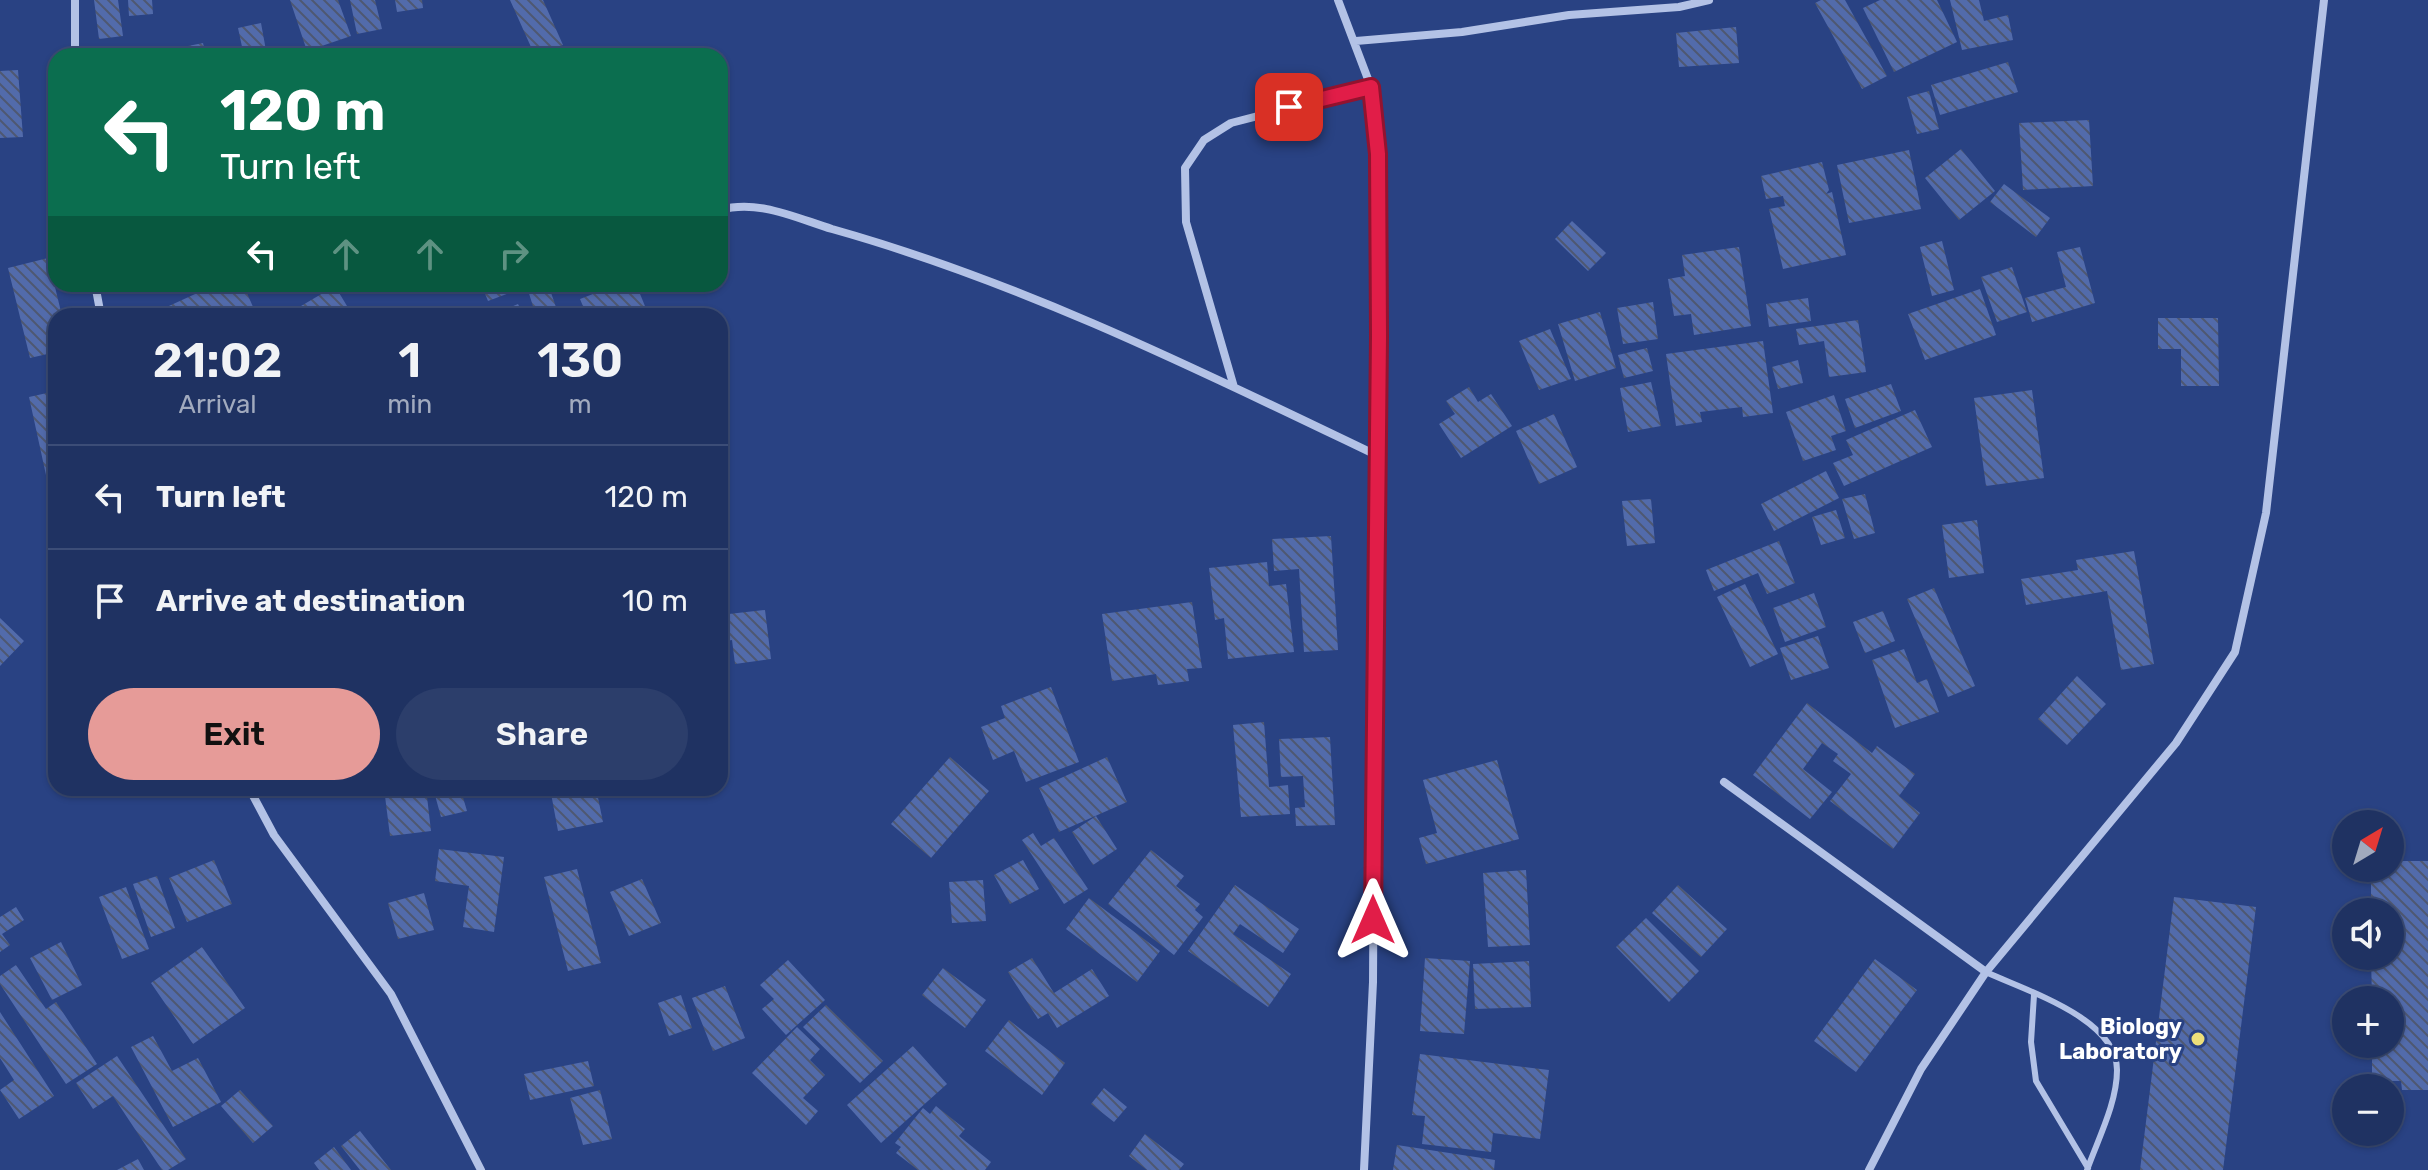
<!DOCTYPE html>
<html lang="en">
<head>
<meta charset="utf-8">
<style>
	:root { --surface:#1f3262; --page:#2c3e6b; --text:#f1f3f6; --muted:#a1aabe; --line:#3c4d77; --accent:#e69b98 }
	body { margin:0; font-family:Rubik,sans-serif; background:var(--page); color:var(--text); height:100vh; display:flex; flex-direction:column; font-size:30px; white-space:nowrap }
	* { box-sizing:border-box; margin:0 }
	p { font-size:26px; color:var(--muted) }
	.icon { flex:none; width:44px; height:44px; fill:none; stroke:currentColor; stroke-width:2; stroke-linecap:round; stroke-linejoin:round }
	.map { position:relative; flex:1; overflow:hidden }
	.drawer { position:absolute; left:48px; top:308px; width:680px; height:488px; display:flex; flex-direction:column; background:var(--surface); border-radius:24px; box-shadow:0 2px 6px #0004,0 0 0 2px var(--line) }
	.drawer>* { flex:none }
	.banner { position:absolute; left:48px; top:48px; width:680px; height:244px; border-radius:24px; box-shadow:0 2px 6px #0004,0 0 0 2px var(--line); background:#0b6e4f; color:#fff; overflow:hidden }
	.needle { width:52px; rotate:38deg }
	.fabs { position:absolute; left:2332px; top:810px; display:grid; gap:16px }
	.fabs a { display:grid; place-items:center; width:72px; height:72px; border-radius:50%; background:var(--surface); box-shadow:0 2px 6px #0004,0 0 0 2px var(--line); font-size:40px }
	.pin { position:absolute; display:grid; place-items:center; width:68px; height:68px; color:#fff; margin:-34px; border-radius:16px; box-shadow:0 4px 12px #0006 }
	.me { position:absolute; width:88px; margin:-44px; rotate:0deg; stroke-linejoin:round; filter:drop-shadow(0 0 6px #0008) }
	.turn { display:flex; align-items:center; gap:28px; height:168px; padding:0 40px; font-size:36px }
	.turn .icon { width:104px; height:104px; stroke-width:2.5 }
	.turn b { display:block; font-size:56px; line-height:68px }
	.lanes { display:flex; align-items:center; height:76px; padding:0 40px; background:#0003; justify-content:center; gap:40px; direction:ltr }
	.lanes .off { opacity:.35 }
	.eta { display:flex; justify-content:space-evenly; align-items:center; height:136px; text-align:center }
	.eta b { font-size:48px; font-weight:600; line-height:56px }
	.button { display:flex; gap:16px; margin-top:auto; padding:16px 40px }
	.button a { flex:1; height:92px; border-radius:48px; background:var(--accent); color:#111; font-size:32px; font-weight:600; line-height:92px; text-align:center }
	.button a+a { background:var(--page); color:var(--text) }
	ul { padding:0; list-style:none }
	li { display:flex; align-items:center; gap:24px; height:104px; padding:0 40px; border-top:2px solid var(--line) }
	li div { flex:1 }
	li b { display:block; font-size:30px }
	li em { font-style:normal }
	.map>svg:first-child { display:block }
	.building { fill:url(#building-back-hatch) }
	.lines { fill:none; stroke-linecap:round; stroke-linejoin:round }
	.lane { stroke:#b3c2e6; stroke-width:6 }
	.street { stroke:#b3c2e6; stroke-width:8 }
	.route-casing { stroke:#92132f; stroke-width:20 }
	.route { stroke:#e11d48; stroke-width:14 }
	.poi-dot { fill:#eddf7a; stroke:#294283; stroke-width:3 }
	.labels { text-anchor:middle; stroke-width:6; stroke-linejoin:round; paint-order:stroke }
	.poi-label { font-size:22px; font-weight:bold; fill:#fff; stroke:#294283; text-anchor:end }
</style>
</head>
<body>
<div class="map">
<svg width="2428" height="1170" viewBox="0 0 2428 1170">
	<defs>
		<pattern id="building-back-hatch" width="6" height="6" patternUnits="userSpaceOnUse" patternTransform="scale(2)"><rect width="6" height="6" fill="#526bab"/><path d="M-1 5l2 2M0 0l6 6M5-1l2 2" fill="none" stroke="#4e5872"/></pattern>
	</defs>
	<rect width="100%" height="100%" fill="#294283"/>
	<path class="building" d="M94 0H118L123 36 99 39Z
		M128 0H152L153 14 129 16Z
		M290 0H338L351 36 307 51Z
		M350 0H375L382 29 357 34Z
		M395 0H422L423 8 397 12Z
		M510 0H543L563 45 535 56Z
		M1821 0H1845L1887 76 1862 89 1815 3Z
		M1880 0H1937L1957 42 1894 72 1863 8Z
		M1950 0H1979L1984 21 2008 15 2013 40 1962 50Z
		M261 23 267 56H244L238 28Z
		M1736 27 1739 63 1679 67 1676 33Z
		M203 43 206 56H189L188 46Z
		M2008 62 2018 92 1940 115 1931 85Z
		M18 70 23 137 0 138V71Z
		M1929 91 1939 129 1917 134 1907 97Z
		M2089 120 2093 186 2023 190 2019 123Z
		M1961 149 1995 191 1959 220 1925 178Z
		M1909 150 1921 209 1849 223 1837 165Z
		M1822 162 1829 190 1826 194 1832 192 1846 255 1783 269 1769 209 1785 206 1783 196 1766 199 1761 176Z
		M2004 184 2050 218 2036 237 1990 202Z
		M1572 221 1606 253 1588 271 1555 239Z
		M1942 241 1954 290 1932 296 1920 247Z
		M1739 247 1751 326 1694 335 1691 314 1674 316 1668 279 1685 276 1682 255Z
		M2080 247 2095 303 2032 322 2025 298 2066 287 2057 252Z
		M48 258 62 316H56V352L30 358 8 268Z
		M2012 267 2027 312 1997 322 1981 277Z
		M217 284H243L257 316H147Z
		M481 284H510L512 292 488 301Z
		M536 284H548L557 310 536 316 527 287Z
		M619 284H636L649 316H620L618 311 605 316H587L580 299Z
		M335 286 353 316H307L301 306Z
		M1980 289 1996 335 1925 360 1908 314Z
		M1808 298 1811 321 1769 327 1766 304Z
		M1653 302 1658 339 1623 344 1617 308Z
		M518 304 524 316H499L497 313Z
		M1600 312 1616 368 1575 381 1558 324Z
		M2158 318H2218L2219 386H2181V349H2158Z
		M1858 320 1866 372 1829 377 1824 341 1799 345 1796 329Z
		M1550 329 1571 379 1539 390 1519 341Z
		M1763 341 1773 413 1743 417 1742 407 1700 412 1702 422 1676 426 1666 354Z
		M1647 348 1653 371 1624 378 1618 355Z
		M1798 360 1803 383 1778 389 1772 367Z
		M1651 382 1661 426 1628 432 1620 388Z
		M1891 384 1901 411 1855 428 1845 399Z
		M1469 387 1478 402 1491 394 1512 426 1461 458 1439 424 1455 414 1446 401Z
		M2032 390 2044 478 1986 486 1974 398Z
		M56 391V497L51 498 29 397Z
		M1834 395 1846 431 1831 436 1836 450 1803 461 1786 412Z
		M1915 410 1932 447 1844 486 1833 463 1853 455 1846 440Z
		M1554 414 1577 467 1539 484 1516 431Z
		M1826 471 1839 498 1774 531 1761 504Z
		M1865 494 1875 533 1854 539 1842 499Z
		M1651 499 1655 543 1627 546 1622 501Z
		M1836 510 1845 538 1821 545 1812 517Z
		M1977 520 1984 573 1949 578 1942 525Z
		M1331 536 1338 650 1304 652 1299 569 1274 571 1272 539Z
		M1779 541 1795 583 1767 594 1758 573 1714 591 1706 570Z
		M2134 551 2154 664 2121 670 2107 591 2026 605 2021 579 2078 570 2076 560Z
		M1267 562 1269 586 1286 584 1294 652 1228 659 1224 618 1215 620 1209 568Z
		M1745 584 1778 654 1750 667 1717 597Z
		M1934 588 1975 686 1948 697 1907 599Z
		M1814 593 1826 627 1785 642 1773 608Z
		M1192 602 1202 668 1187 669 1189 681 1158 685 1156 674 1112 681 1102 614Z
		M765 610 771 659 735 664 732 640 720 642V615Z
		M1883 611 1895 641 1865 653 1853 622Z
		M0 618 24 641 0 666Z
		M1818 636 1829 668 1791 680 1780 648Z
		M1904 649 1917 683 1927 679 1939 712 1895 728 1872 660Z
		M2077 676 2106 704 2067 745 2038 719Z
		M1051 687 1079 762 1026 782 1014 751 993 760 981 727 1005 718 1001 706Z
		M1807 703 1872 753 1877 746 1915 774 1899 796 1920 813 1893 849 1830 801 1851 774 1833 761 1838 754 1822 743 1803 769 1832 792 1810 819 1753 775Z
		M1264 722 1269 787 1288 785 1290 814 1241 817 1233 725Z
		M1330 737 1335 825 1296 826 1295 808 1305 807 1303 776 1281 777 1279 739Z
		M950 757 989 791 931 858 891 824Z
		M1107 757 1127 802 1059 832 1039 788Z
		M1497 760 1519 839 1426 864 1419 838 1437 833 1423 780Z
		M384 788H426L431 831 390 836Z
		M433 788H481V789L462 794 467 811 441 817Z
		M550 788H596L603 822 558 831Z
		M1096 816 1117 849 1093 865 1072 832Z
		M1033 833 1041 846 1054 838 1088 889 1064 904 1022 840Z
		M439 849 504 857 494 932 463 927 469 886 435 881Z
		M1151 850 1184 876 1176 886 1200 904 1195 910 1203 917 1174 955 1108 904Z
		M214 860 232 904 187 922 169 878Z
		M1023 860 1039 889 1010 904 994 875Z
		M2390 861H2428V1090H2402L2401 1081H2372V1044H2390V1000H2372L2371 956H2390V912H2371V868H2390Z
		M577 869 601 963 568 971 544 877Z
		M1526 870 1530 945 1488 947 1483 873Z
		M157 876 175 928 151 937 133 884Z
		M642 879 661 923 629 936 610 892Z
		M983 880 986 921 952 923 949 882Z
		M1235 885 1299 929 1283 953 1240 924 1233 934 1291 974 1268 1007 1188 951Z
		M1678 885 1727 929 1701 957 1652 913Z
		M126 887 149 949 122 959 99 897Z
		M424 893 434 930 398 939 388 903Z
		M2174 897 2256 907 2223 1170H2140Z
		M1089 898 1160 951 1137 982 1066 929Z
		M16 907 24 920 2 934 10 945 0 952V917Z
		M1646 918 1699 971 1669 1002 1616 947Z
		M61 942 82 985 52 1000 30 958Z
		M202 947 245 1008 193 1044 151 983Z
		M1032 958 1054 993 1092 969 1109 996 1057 1028 1048 1013 1038 1019 1008 972Z
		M1425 958 1470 961 1464 1034 1420 1031Z
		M1875 959 1917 990 1856 1072 1814 1041Z
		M788 960 825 1000 786 1035 762 1009 774 999 760 985Z
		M1529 961 1531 1007 1475 1009 1473 964Z
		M16 965 46 1009 56 1002 97 1064 66 1084 0 984V976Z
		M943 968 986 1000 965 1028 922 995Z
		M725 986 745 1038 713 1051 692 998Z
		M681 995 692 1028 669 1036 658 1003Z
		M826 1005 883 1061 860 1083 803 1027Z
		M0 1012 54 1096 19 1119 0 1090 14 1080 0 1058Z
		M1009 1020 1065 1063 1042 1095 985 1051Z
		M797 1027 820 1049 810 1060 825 1075 803 1098 818 1111 806 1125 752 1073Z
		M153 1036 172 1071 198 1058 221 1102 173 1127 131 1047Z
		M913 1046 947 1084 881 1143 847 1105Z
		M1420 1054 1549 1070 1540 1139 1493 1133 1491 1152 1422 1144 1425 1116 1412 1115Z
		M117 1056 186 1159 168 1170H162L113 1096 93 1109 76 1083Z
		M588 1061 594 1086 530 1100 524 1074Z
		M1104 1088 1127 1107 1114 1122 1091 1104Z
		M240 1090 273 1126 253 1143 221 1106Z
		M600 1090 612 1139 583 1145 570 1098Z
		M936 1106 965 1129 959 1136 991 1162 985 1170H918L896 1153 901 1147 895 1143 923 1108 930 1114Z
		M360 1131 391 1170H360L341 1146Z
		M1145 1134 1184 1164 1179 1170H1147L1129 1156Z
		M1397 1145 1495 1160 1494 1170H1393Z
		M334 1147 351 1170H319L314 1163Z
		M138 1159 144 1170H117Z"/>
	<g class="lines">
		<path class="lane" d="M1986 972C2026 991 2117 1018 2117 1070 2117 1103 2098 1139 2087 1170
			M2034 995 2031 1042 2036 1081 2088 1168"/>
		<path class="street" d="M1338 0 1371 87 1378 154 1373 982 1364 1170
			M1356 41 1462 32 1569 15 1679 7 1709 0
			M75 56V0
			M720 210C758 199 796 218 832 229 1021 282 1199 370 1376 455
			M95 284 101 316
			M1234 387 1186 222 1185 168 1204 140 1231 123 1371 87
			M1724 782 1986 972
			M249 788 274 835 391 994 481 1170
			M1869 1170 1921 1069 1986 972 2176 743 2235 652 2266 513 2324 0"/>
	</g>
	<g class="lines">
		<defs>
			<path id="route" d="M1289 107 1371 87 1378 154 1379 336 1373 920"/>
		</defs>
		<use href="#route" class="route-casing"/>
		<use href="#route" class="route"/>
	</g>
	<circle class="poi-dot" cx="2198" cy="1039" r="8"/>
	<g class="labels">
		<g class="poi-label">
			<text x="2182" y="1034">Biology<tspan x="2182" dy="25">Laboratory</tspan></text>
		</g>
	</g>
</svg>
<div class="fabs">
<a><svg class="needle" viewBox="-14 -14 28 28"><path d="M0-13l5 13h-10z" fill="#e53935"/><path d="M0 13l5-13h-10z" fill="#a1aabe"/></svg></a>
<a><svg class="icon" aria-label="sound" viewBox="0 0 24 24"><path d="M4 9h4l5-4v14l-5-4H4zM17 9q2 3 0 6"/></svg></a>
<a>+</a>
<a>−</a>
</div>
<div class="pin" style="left:1289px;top:107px;background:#d93025"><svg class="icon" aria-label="arrive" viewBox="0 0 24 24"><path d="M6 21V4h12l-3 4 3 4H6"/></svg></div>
<svg class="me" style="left:1373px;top:920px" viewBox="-20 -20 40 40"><path d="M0-17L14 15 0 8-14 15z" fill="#e11d48" stroke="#fff" stroke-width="4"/></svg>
<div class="banner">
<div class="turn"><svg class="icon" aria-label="left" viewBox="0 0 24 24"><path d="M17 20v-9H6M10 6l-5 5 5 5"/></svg><div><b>120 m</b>Turn left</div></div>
<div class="lanes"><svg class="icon" aria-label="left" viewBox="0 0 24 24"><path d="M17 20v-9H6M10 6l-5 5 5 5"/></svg><svg class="icon off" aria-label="ahead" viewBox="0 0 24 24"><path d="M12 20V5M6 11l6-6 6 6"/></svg><svg class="icon off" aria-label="ahead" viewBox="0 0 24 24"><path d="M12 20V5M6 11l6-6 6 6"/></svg><svg class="icon off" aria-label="right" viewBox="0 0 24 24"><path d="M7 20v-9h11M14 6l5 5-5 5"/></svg></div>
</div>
<section class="drawer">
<div class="eta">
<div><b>21:02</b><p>Arrival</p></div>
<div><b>1</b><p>min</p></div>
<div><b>130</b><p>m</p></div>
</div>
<ul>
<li><svg class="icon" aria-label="left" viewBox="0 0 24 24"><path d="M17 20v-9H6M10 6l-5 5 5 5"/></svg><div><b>Turn left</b></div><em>120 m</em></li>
<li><svg class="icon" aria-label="arrive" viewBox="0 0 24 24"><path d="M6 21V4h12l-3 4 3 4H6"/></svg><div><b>Arrive at destination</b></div><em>10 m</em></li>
</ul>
<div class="button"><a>Exit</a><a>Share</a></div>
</section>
</div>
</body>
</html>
